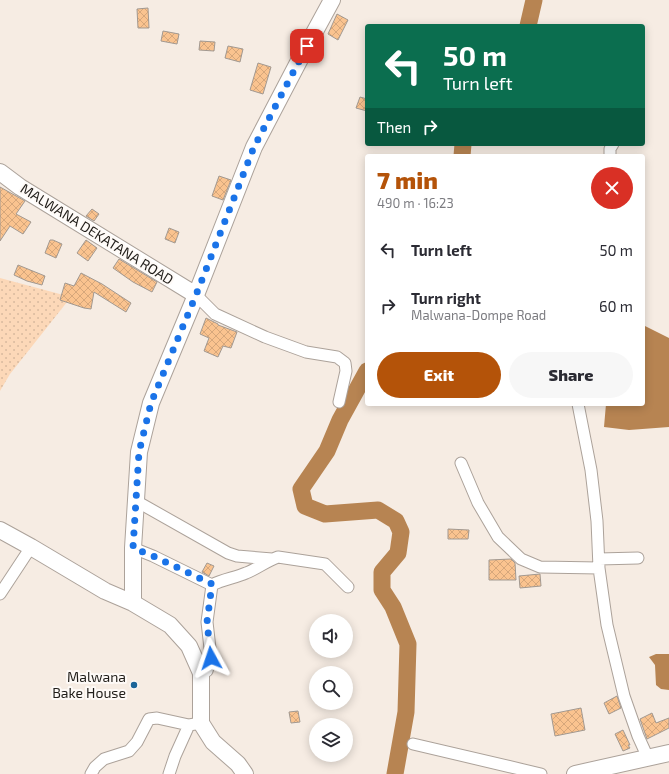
<!DOCTYPE html>
<html lang="en">
<head>
<meta charset="utf-8">
<style>
	:root { --surface:#fff; --page:#f7f7f7; --text:#2b2b33; --muted:#7c7c81; --accent:#b45309 }
	body { margin:0; font-family:"Exo 2",sans-serif; background:var(--page); color:var(--text); height:100vh; display:flex; flex-direction:column; font-size:15px; white-space:nowrap }
	* { box-sizing:border-box; margin:0 }
	p { font-size:13px; color:var(--muted) }
	.icon { flex:none; width:22px; height:22px; fill:none; stroke:currentColor; stroke-width:2; stroke-linecap:round; stroke-linejoin:round }
	.map { position:relative; flex:1; overflow:hidden }
	.sheet { position:absolute; left:365px; top:154px; width:280px; height:252px; display:flex; flex-direction:column; background:var(--surface); border-radius:4px; box-shadow:0 2px 10px #0003 }
	.sheet>* { flex:none }
	.top-card { position:absolute; left:365px; top:24px; width:280px; height:122px; border-radius:4px; box-shadow:0 2px 10px #0003; background:#0b6e4f; color:#fff; overflow:hidden }
	.tools { position:absolute; left:309px; top:614px; display:grid; gap:8px }
	.tools a { display:grid; place-items:center; width:44px; height:44px; border-radius:50%; background:var(--surface); box-shadow:0 2px 10px #0003; font-size:20px }
	.pin { position:absolute; display:grid; place-items:center; width:34px; height:34px; color:#fff; margin:-17px; border-radius:8px; box-shadow:0 2px 6px #0006 }
	.me { position:absolute; width:44px; margin:-22px; rotate:355deg; stroke-linejoin:round; filter:drop-shadow(0 0 3px #0008) }
	.turn { display:flex; align-items:center; gap:14px; height:84px; padding:0 12px; font-size:18px }
	.turn .icon { width:52px; height:52px; stroke-width:2.5 }
	.turn b { display:block; font-size:28px; line-height:34px }
	.then { display:flex; align-items:center; height:38px; padding:0 12px; background:#0003; gap:8px; font-size:15px }
	.round { display:grid; place-items:center; flex:none; width:42px; height:42px; border-radius:21px; background:var(--page) }
	.head { display:flex; align-items:center; justify-content:space-between; height:68px; padding:0 12px }
	h1 { font-size:24px; font-weight:800; line-height:30px; color:var(--accent) }
	.cta { display:flex; gap:8px; margin-top:auto; padding:8px 12px }
	.cta a { flex:1; height:46px; border-radius:24px; background:var(--accent); color:#fff; font-size:16px; font-weight:800; line-height:46px; text-align:center }
	.cta a+a { background:var(--page); color:var(--text) }
	ul { padding:0; list-style:none }
	li { display:flex; align-items:center; gap:12px; height:56px; padding:0 12px }
	li div { flex:1 }
	li b { display:block; font-size:15px }
	li em { font-style:normal }
	.map>svg:first-child { display:block }
	.grass { fill:url(#grass-dots) }
	.water { fill:#b78452 }
	.lines { fill:none; stroke-linecap:round; stroke-linejoin:round }
	.river { stroke:#b78452; stroke-width:17 }
	.building { fill:url(#building-cross-hatch); stroke:#a29991 }
	.street-casing { stroke:#aca29a; stroke-width:13 }
	.secondary-casing { stroke:#aca29a; stroke-width:18 }
	.street { stroke:#fff; stroke-width:11 }
	.secondary { stroke:#fff; stroke-width:16 }
	.route { stroke:#1a73e8; stroke-width:7; stroke-dasharray:0 12.6 }
	.poi-dot { fill:#1b6599; stroke:#fefaf7; stroke-width:1.5 }
	.labels { text-anchor:middle; stroke-width:4; stroke-linejoin:round; paint-order:stroke }
	.street-label { font-size:14px; fill:#201d19; stroke:#fefaf7 }
	.poi-label { font-size:14px; fill:#201d19; stroke:#fefaf7; text-anchor:end }
</style>
</head>
<body>
<div class="map">
<svg width="669" height="774" viewBox="0 0 669 774">
	<defs>
		<pattern id="grass-dots" width="8" height="8" patternUnits="userSpaceOnUse"><rect width="8" height="8" fill="#fcd8b8"/><path d="M2 2h.1M6 6h.1" fill="none" stroke="#d8b99e" stroke-width="1.8" stroke-linecap="round"/></pattern>
		<pattern id="building-cross-hatch" width="8" height="8" patternUnits="userSpaceOnUse"><rect width="8" height="8" fill="#fac38f"/><path d="M0 0l8 8M0 8l8-8" fill="none" stroke="#d6a77b"/></pattern>
	</defs>
	<rect width="100%" height="100%" fill="#f6ece3"/>
	<path class="grass" d="M0 278 71 297 10 374 0 391Z"/>
	<path class="water" d="M643 325 669 338V427L629 430 604 427 606 404H643Z
		M656 654H669V690L661 689 656 685 655 665 649 657Z"/>
	<g class="lines">
		<path class="river" d="M528 26 534 0
			M462 156 463 144
			M367 371 340 420 327 451 301 489 305 506 325 514 378 510 396 521 401 532 398 553 382 572V590L393 607 408 644 406 712 395 774"/>
	</g>
	<path class="building" d="M148 8 149 28H138L137 9Z
		M337 14 348 20 338 40 328 34Z
		M163 31 179 34 177 44 161 41Z
		M200 41 215 42 214 51 199 50Z
		M228 46 243 49 240 62 225 58Z
		M258 63 271 67 263 94 250 90Z
		M360 97 367 99V111L356 108Z
		M219 176 231 180 223 200 212 196Z
		M0 187 25 201 16 214 31 222 23 234 10 226 0 241Z
		M92 209 99 214 94 221 86 216Z
		M169 228 179 232 175 243 165 239Z
		M50 240H53L62 244 56 258 45 253Z
		M86 240 97 248 88 261 77 253Z
		M119 259 157 282 152 292 133 282 113 268Z
		M18 265 45 276 42 285 27 281 14 275Z
		M81 273 102 284 131 303 126 312 94 292 91 309 84 308 60 300 65 283 74 286Z
		M206 318 218 324V325L237 332 231 348 223 346 218 357 204 351 209 338 200 334Z
		M448 529 469 530 468 539H448Z
		M511 559 515 563 516 580H489V560Z
		M207 563 214 566 209 576 202 572Z
		M540 574 541 586 520 588 519 576Z
		M617 696 621 708 609 714 604 703Z
		M581 708 585 730 555 736 551 714Z
		M298 711 300 722 291 723 289 712Z
		M652 713 656 723 669 718V728L647 739 640 719Z
		M623 730 630 745H628L630 748 623 751 615 734Z"/>
	<g class="lines">
		<defs>
			<path id="street" d="M610 156V149L613 144
				M196 295 215 314 265 337 306 352 337 357 345 363 346 371 339 402
				M578 404 591 470 597 521 599 568 607 625 624 696 638 736 648 758
				M461 463 478 503 498 537 521 559 540 567 599 568
				M136 501 228 553 237 556 272 559
				M133 548 153 556 212 585
				M599 559 638 558
				M212 585C223 579 235 578 246 573 257 569 266 561 278 557L325 564 348 587
				M0 594 31 547
				M201 673 207 671 211 657 207 622 212 585
				M413 744 541 774
				M91 774 95 767 104 759 129 751 137 742 149 719 157 718 189 725 201 723
				M169 774 175 756 189 725"/>
			<path id="secondary" d="M0 172 20 187 196 295
				M0 530 31 547 105 591 133 603 170 625 189 646 201 673V723L213 742 238 764 245 774
				M133 603V548L139 452 151 403 196 295 254 147 301 57 332 0
				M575 774 669 753"/>
		</defs>
		<use href="#street" class="street-casing"/>
		<use href="#secondary" class="secondary-casing"/>
		<use href="#street" class="street"/>
		<use href="#secondary" class="secondary"/>
	</g>
	<g class="lines">
		<path class="route" d="M211 658 207 622 212 584 153 556 133 548 139 452 151 403 196 295 254 147 307 46"/>
	</g>
	<circle class="poi-dot" cx="134" cy="685" r="4"/>
	<g class="labels">
		<g class="street-label">
			<text transform="translate(97 234) rotate(32)" y="5">MALWANA DEKATANA ROAD</text>
		</g>
		<g class="poi-label">
			<text x="126" y="682">Malwana<tspan x="126" dy="16">Bake House</tspan></text>
		</g>
	</g>
</svg>
<div class="tools">
<a><svg class="icon" aria-label="sound" viewBox="0 0 24 24"><path d="M4 9h4l5-4v14l-5-4H4zM17 9q2 3 0 6"/></svg></a>
<a><svg class="icon" aria-label="search" viewBox="0 0 24 24"><circle cx="10" cy="10" r="6"/><path d="M15 15l6 6"/></svg></a>
<a><svg class="icon" aria-label="layers" viewBox="0 0 24 24"><path d="M12 4l9 5-9 5-9-5zM3 14l9 5 9-5"/></svg></a>
</div>
<div class="pin" style="left:307px;top:46px;background:#d93025"><svg class="icon" aria-label="arrive" viewBox="0 0 24 24"><path d="M6 21V4h12l-3 4 3 4H6"/></svg></div>
<svg class="me" style="left:211px;top:658px" viewBox="-20 -20 40 40"><path d="M0-17L14 15 0 8-14 15z" fill="#1a73e8" stroke="#fff" stroke-width="4"/></svg>
<div class="top-card">
<div class="turn"><svg class="icon" aria-label="left" viewBox="0 0 24 24"><path d="M17 20v-9H6M10 6l-5 5 5 5"/></svg><div><b>50 m</b>Turn left</div></div>
<div class="then">Then<svg class="icon" aria-label="right" viewBox="0 0 24 24"><path d="M7 20v-9h11M14 6l5 5-5 5"/></svg></div>
</div>
<section class="sheet">
<div class="head"><div><h1>7 min</h1><p>490 m · 16:23</p></div><a class="round" style="background:#d93025;color:#fff"><svg class="icon" aria-label="close" viewBox="0 0 24 24"><path d="M6 6l12 12M18 6L6 18"/></svg></a></div>
<ul>
<li><svg class="icon" aria-label="left" viewBox="0 0 24 24"><path d="M17 20v-9H6M10 6l-5 5 5 5"/></svg><div><b>Turn left</b></div><em>50 m</em></li>
<li><svg class="icon" aria-label="right" viewBox="0 0 24 24"><path d="M7 20v-9h11M14 6l5 5-5 5"/></svg><div><b>Turn right</b><p>Malwana-Dompe Road</p></div><em>60 m</em></li>
</ul>
<div class="cta"><a>Exit</a><a>Share</a></div>
</section>
</div>
</body>
</html>
